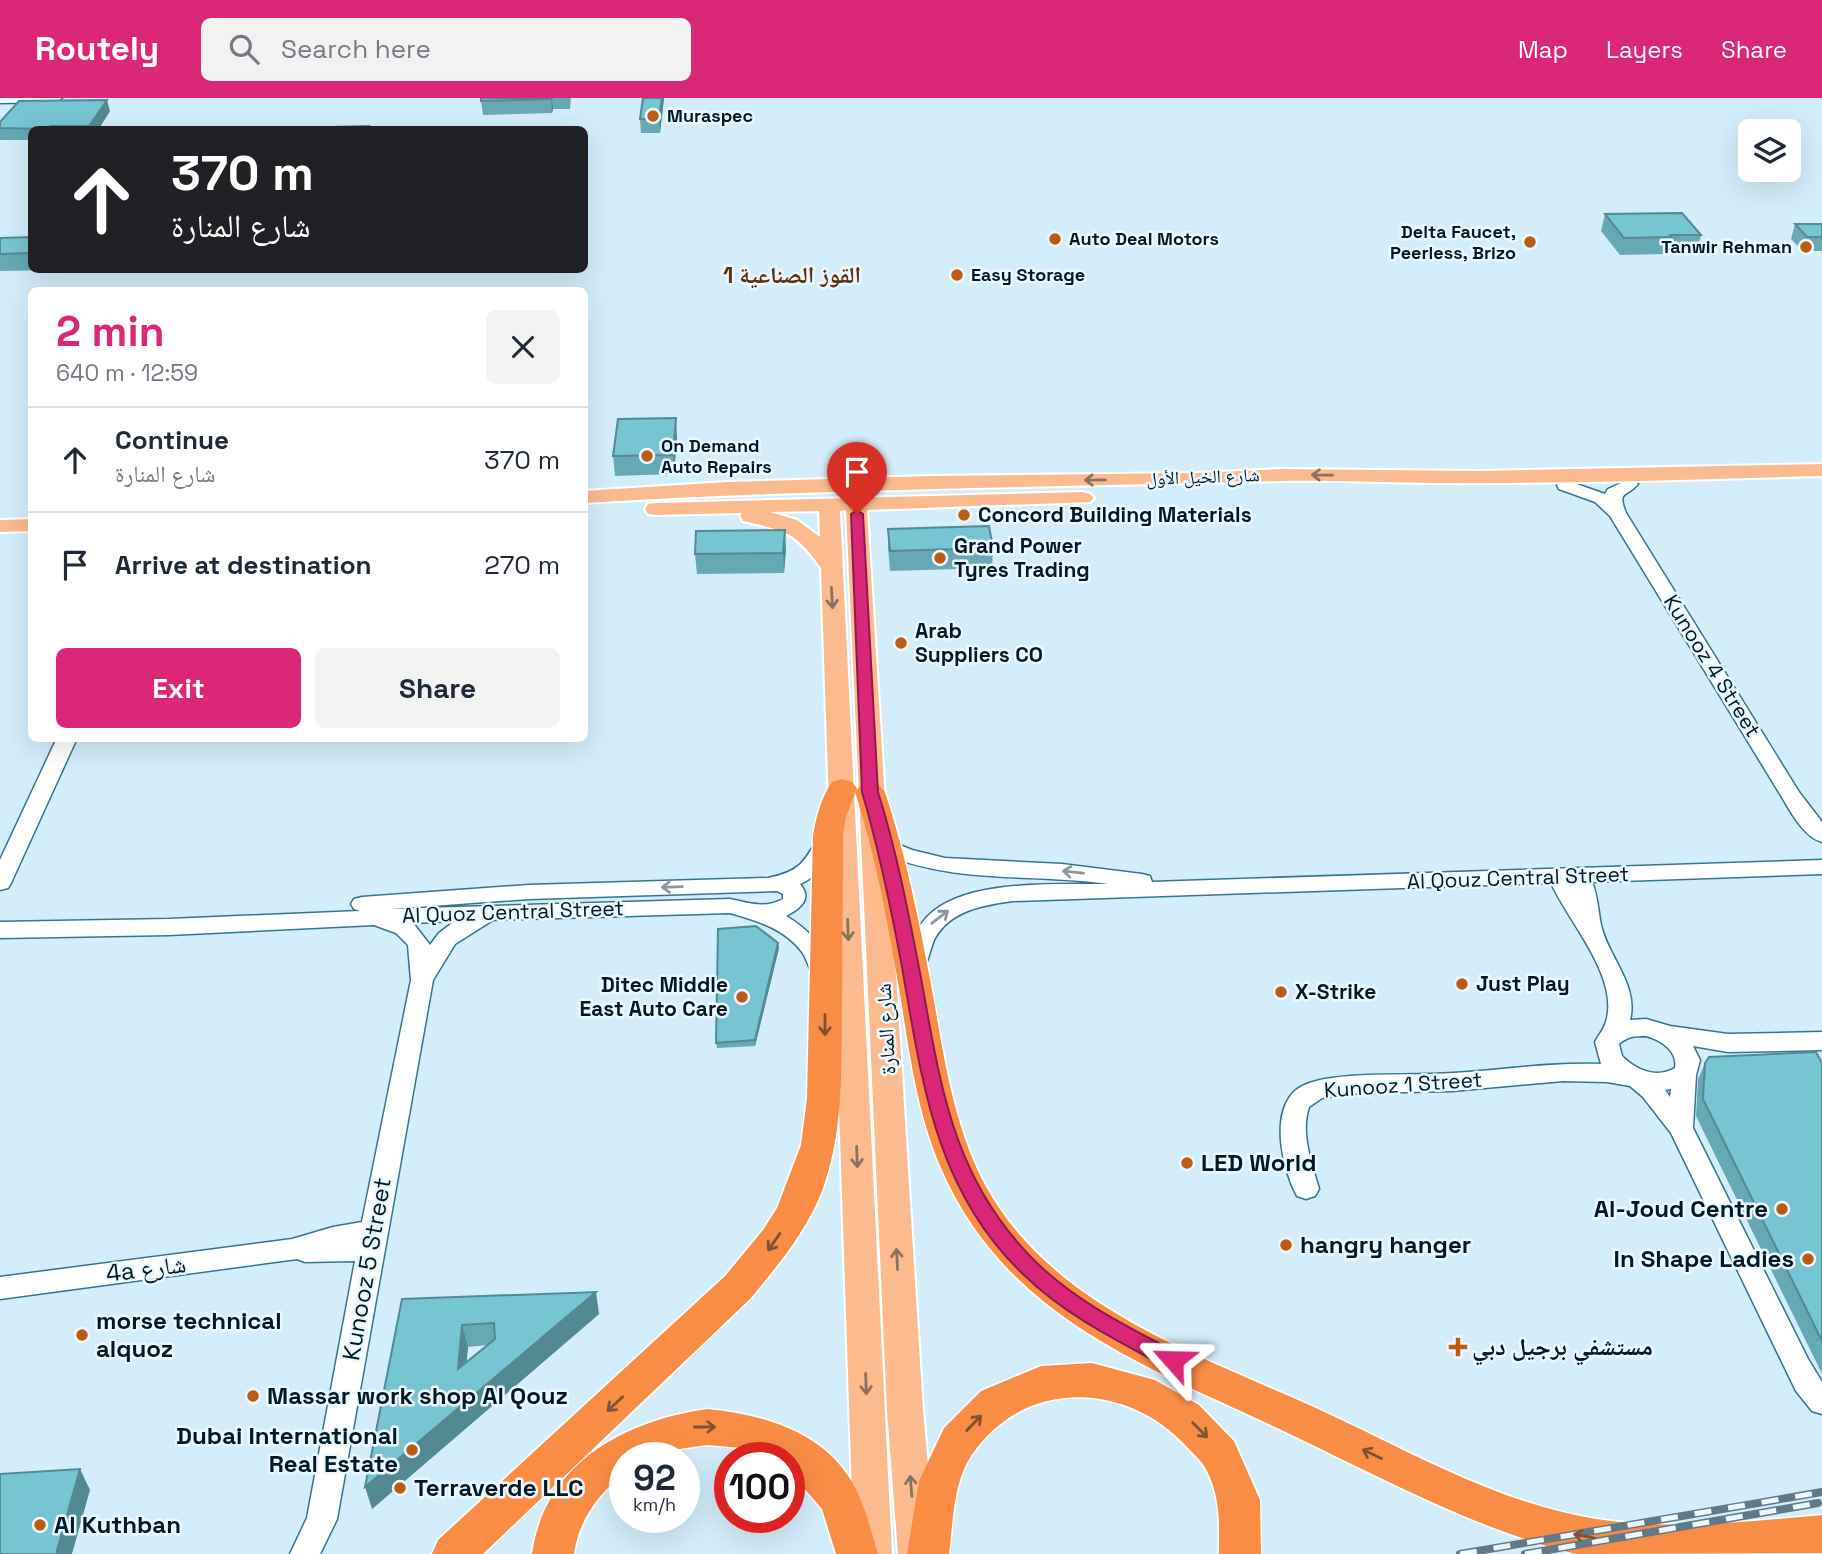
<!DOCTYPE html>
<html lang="en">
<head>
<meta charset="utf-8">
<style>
	:root { --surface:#fff; --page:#f2f2f3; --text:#1f2937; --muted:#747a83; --line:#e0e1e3; --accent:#db2777 }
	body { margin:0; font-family:"Space Grotesk","Noto Naskh Arabic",sans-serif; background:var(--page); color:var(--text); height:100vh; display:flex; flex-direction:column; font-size:26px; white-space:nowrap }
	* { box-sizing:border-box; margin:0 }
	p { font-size:23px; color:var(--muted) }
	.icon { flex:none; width:38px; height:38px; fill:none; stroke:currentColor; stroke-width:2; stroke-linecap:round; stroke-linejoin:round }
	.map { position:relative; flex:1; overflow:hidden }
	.drawer { position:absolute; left:28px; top:189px; width:560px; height:455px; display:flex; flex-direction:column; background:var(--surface); border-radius:10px; box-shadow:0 7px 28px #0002 }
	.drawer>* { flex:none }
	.banner { position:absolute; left:28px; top:28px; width:560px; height:147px; border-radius:10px; box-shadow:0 7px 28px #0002; background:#202124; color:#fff; overflow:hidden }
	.controls { position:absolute; left:1738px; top:21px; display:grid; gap:14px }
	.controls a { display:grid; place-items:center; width:63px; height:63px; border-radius:10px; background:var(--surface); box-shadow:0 7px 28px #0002; font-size:35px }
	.speed { position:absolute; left:609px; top:1344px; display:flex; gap:14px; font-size:35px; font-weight:700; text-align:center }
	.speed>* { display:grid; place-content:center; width:91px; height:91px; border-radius:50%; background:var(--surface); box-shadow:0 7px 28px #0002; line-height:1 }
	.speed small { font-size:18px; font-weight:400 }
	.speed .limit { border:10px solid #d22; background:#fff; color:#111 }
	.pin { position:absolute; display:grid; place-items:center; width:60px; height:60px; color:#fff; margin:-72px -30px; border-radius:50% 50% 50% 0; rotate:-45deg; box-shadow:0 0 7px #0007 }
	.pin .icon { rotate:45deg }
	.me { position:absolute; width:77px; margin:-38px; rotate:295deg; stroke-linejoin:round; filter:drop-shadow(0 0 5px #0008) }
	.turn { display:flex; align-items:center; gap:24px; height:147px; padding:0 28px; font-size:32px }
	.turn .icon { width:91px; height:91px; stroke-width:2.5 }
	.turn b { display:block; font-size:49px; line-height:60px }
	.round { display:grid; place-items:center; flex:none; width:74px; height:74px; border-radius:10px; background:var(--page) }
	.summary { display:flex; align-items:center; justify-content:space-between; height:119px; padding:0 28px }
	h1 { font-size:42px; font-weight:600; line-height:52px; color:var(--accent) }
	.action { display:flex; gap:14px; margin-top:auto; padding:14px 28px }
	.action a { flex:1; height:80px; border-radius:10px; background:var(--accent); color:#fff; font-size:28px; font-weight:600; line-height:80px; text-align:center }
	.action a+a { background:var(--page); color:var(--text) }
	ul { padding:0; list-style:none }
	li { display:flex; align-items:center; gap:21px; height:105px; padding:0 28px; border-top:2px solid var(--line) }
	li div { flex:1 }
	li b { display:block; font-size:26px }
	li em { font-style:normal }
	header { display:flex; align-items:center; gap:42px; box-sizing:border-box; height:98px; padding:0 35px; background:var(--accent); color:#fff }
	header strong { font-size:33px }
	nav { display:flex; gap:38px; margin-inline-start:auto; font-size:24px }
	.search { width:490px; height:63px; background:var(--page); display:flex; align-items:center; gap:18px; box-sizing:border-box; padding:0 24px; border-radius:10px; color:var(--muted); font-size:26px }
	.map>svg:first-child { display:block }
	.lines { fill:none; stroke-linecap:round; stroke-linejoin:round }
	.minor-casing { stroke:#357491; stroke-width:3 }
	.major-casing { stroke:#fff; stroke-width:4 }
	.highway-casing { stroke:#fff; stroke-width:3 }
	.minor { fill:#fff; fill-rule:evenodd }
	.major { fill:#fcbb8f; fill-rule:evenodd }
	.highway { fill:#fa8d45; fill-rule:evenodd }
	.rail-casing { stroke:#617a86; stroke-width:8 }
	.rail { stroke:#ecf8fe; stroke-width:5; stroke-dasharray:17; stroke-linecap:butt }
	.wall { fill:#66a9b5; fill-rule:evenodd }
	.shaded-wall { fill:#538993 }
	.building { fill:#77c4d2; stroke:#538993; stroke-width:2; fill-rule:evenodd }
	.oneway { stroke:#8b725f }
	.oneway2 { stroke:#8c989c }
	.oneway3 { stroke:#7d5334 }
	.route { fill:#db2777; stroke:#8e194d; stroke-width:2 }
	.poi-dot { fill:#bb5c13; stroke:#ecf8fe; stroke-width:2.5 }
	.labels { text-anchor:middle; stroke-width:5; stroke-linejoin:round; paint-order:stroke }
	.far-poi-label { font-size:18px; font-weight:bold; fill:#001924; stroke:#ecf8fe; text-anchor:start }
	.far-street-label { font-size:18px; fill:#001924; stroke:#ecf8fe }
	.poi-label { font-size:21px; font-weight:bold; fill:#001924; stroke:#ecf8fe; text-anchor:start }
	.street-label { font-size:21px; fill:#001924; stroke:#ecf8fe }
	.far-district-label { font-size:23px; font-weight:bold; fill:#5e2f10; stroke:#ecf8fe }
	.near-poi-label { font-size:24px; font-weight:bold; fill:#001924; stroke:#ecf8fe; text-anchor:start }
	.near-street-label { font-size:24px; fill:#001924; stroke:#ecf8fe }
</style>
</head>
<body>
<header>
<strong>Routely</strong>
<div class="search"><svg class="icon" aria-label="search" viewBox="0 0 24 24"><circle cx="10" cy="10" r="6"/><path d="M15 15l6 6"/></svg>Search here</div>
<nav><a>Map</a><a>Layers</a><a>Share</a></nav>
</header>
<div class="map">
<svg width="1822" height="1456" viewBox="0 0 1822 1456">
	<rect width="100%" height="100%" fill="#d4edfa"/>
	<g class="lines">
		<defs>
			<path id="minor" d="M0 0H62L56 4 0 5Z
				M1630 381 1638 386C1626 400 1617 392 1626 415L1799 694 1822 724V744C1803 739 1790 712 1780 696L1610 418 1595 404 1559 391 1557 387 1565 382 1605 396 1608 391Z
				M57 640H77L11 785 8 790 0 792V762Z
				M825 740 833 742 836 747C829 765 818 778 800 786 813 801 800 811 786 818 810 832 822 848 833 873L830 879 822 881 814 879C809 871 807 861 802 854 784 830 757 823 730 815L493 822 455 846 433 882 337 1421 320 1456H290L307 1420 355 1163 305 1164 297 1161 0 1201V1179L292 1141 333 1129 362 1124 411 882 408 847 396 835 374 827 169 837 0 840V824L169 821 360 813 354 811 351 806 354 801 362 799 529 787 768 780C798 774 803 766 817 742ZM777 793 783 796V801C765 811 749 805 730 801L390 811 529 801ZM455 823 439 835 430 847 413 825Z
				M885 741 912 752 945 760 1062 766 1142 776 1150 778 1152 784 1822 762V776L1592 784C1598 799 1598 812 1601 827 1608 859 1639 887 1630 922L1646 921 1670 928 1728 936 1822 934V952L1728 954 1693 948 1700 962 1696 977 1693 1030 1808 1261 1822 1284V1316L1812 1313 1796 1293 1671 1035 1643 999 1630 988 1607 984 1563 983 1452 993 1359 995 1322 1000 1309 1009C1300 1036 1312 1065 1319 1091L1315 1098 1306 1101 1297 1098C1283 1072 1271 1021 1292 996 1299 987 1314 983 1325 981 1367 974 1410 978 1453 975 1502 972 1551 964 1601 966L1595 944C1600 935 1605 930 1607 920 1617 876 1568 823 1551 785L1013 803C984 807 951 812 935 840 930 850 929 862 923 872L915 874 907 872 904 866C909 848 915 831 928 818 966 780 1058 787 1108 786 1031 775 950 787 877 753L874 748 877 743ZM1646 938C1661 942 1678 953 1675 970 1656 981 1636 972 1622 958L1619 946C1628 938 1635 938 1646 938ZM1671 991 1670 999 1665 992Z"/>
			<path id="major" d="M1822 366V378C1708 381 1594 385 1480 385 1414 386 1347 382 1281 383 1049 389 816 391 584 405V393L727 384 930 378 1198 375 1282 371 1480 373Z
				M1083 394 1090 396 1094 400 1090 404 867 412 923 1312 936 1456H898L887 1312 846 412 840 413 892 1456H854L821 470C795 433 785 433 743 423L740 418 742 415 656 417 648 416 645 411 648 406 656 405ZM819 413 820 439 797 422 770 414Z
				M32 421V433L0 434V422Z"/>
			<path id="highway" d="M842 681 852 684 857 690 846 719 843 738C843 795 842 852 842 909 841 972 844 1034 822 1093 806 1134 778 1167 751 1200L483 1456H432L438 1442 725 1178 763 1132 777 1110 801 1047 807 1000 813 738C816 719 821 700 832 684Z
				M870 685 880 688 885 694C907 760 920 829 933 897 944 961 954 1027 984 1085 1053 1214 1208 1259 1331 1317 1412 1355 1491 1400 1580 1418 1659 1434 1742 1424 1822 1417V1455L1576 1456C1478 1432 1390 1384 1300 1341 1159 1272 1009 1227 941 1070 918 1017 910 959 901 902 889 832 877 762 855 694L860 688Z
				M1092 1265 1155 1282 1199 1307 1234 1343 1260 1402 1261 1456H1219C1219 1425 1221 1396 1204 1368 1200 1361 1192 1355 1186 1348 1126 1283 1023 1280 971 1358 953 1385 953 1425 949 1456H907L919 1383 944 1330 981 1293 1041 1268Z
				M707 1311C761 1316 823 1333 852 1384 865 1407 871 1432 878 1456H836L822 1411 789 1373V1360H769L743 1350 707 1347 672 1352 651 1360H625V1376C598 1394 578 1425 574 1456H532C545 1365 624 1323 707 1311Z"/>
		</defs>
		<use href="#minor" class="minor-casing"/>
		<use href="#major" class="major-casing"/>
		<use href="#highway" class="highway-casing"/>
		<use href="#minor" class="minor"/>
		<use href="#major" class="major"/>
		<use href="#highway" class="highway"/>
		<defs>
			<path id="rail" d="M1460 1456 1822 1394
				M1525 1456 1818 1405"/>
		</defs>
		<use href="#rail" class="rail-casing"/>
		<use href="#rail" class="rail"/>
	</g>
	<path class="wall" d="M481 0H571L570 11H553L552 15 483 17 481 3Z
		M664 0 660 35H641L640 21Z
		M110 13 98 32H32V42H0V24Z
		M1605 116 1701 137 1697 154 1668 155 1667 156 1620 157 1601 133Z
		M1795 126H1822V153H1803L1791 141Z
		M32 139V172H59L0 173V140Z
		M677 339 674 376 615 378 613 358Z
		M888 431 993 450 992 470 890 473 888 450Z
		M786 451 784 475 697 476 695 456Z
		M779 850 755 948 717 950 716 945Z
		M1705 965H1822V1276L1696 1018 1698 981Z
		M402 1201 599 1216 372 1411ZM488 1247 466 1265 468 1249Z"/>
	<path class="shaded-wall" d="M551 0H552L553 11 552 15Z
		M662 0H664L660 35 659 21Z
		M107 2 110 13 98 32H90L89 28Z
		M676 320 677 339 674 376 673 357Z
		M785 432 786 451 784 475 783 455Z
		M778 845 779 850 755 948V942Z
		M596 1194 599 1216 372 1411 365 1389Z
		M462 1227 468 1249 464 1293 458 1271Z
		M80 1371 90 1392 72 1456H56Z"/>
	<path class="building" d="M481 0H551V1L481 3Z
		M643 0H662L659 21H640Z
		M107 2 89 28H50L48 31 0 30V24L19 3Z
		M369 28 367 32H202Z
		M1682 115 1701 137H1670L1671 139 1624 140 1605 116Z
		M1795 126H1822V139H1807Z
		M32 139V155L0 156V140Z
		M676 320 673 357 613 358 618 321Z
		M989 428 993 450 890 453 888 431Z
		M785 432 783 455 695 456 696 433Z
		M756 828 778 845 755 942 716 945 718 831Z
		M1816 954 1822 965V1243L1703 1001 1705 965 1709 959Z
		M596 1194 365 1389 402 1201ZM494 1225 495 1241 458 1271 462 1227Z
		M80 1371 56 1456H0V1376Z"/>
	<defs><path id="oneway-shaft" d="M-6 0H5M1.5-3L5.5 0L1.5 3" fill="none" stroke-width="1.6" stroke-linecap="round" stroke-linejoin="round" transform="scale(1.75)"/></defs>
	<g class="oneway">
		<use href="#oneway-shaft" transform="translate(1322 377) rotate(-179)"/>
		<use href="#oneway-shaft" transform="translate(1095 382) rotate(179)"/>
		<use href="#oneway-shaft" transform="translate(832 500) rotate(87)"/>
		<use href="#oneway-shaft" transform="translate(848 832) rotate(88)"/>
		<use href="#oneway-shaft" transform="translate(857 1059) rotate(88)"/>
		<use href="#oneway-shaft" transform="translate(897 1161) rotate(-93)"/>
		<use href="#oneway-shaft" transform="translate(866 1286) rotate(88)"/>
		<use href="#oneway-shaft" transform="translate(911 1388) rotate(-95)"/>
	</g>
	<g class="oneway2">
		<use href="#oneway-shaft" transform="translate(1073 774) rotate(-174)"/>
		<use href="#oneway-shaft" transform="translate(672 789) rotate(178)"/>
		<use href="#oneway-shaft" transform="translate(940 819) rotate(-38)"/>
	</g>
	<g class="oneway3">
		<use href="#oneway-shaft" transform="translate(825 927) rotate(90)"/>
		<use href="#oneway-shaft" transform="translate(774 1144) rotate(125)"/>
		<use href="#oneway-shaft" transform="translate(615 1306) rotate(137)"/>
		<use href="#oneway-shaft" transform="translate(974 1325) rotate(-46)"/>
		<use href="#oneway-shaft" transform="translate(705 1329)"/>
		<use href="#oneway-shaft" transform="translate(1200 1332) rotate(45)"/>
		<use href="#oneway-shaft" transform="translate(1372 1356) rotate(-155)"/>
		<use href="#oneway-shaft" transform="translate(1584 1438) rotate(-169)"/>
	</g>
	<path class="route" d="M857 412 863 416 878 694C897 754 909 818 921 880 941 990 953 1083 1037 1165 1078 1205 1130 1230 1180 1256L1184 1262 1180 1269 1173 1271 1166 1269C1116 1242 1065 1217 1024 1177 935 1093 922 983 902 869 891 810 879 751 862 694L851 416Z"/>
	<g class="poi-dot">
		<circle cx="653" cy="18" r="7"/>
		<circle cx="1055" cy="141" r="7"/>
		<circle cx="1530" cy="144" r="7"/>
		<circle cx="1806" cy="149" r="7"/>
		<circle cx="957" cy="177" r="7"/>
		<circle cx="647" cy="358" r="7"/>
		<circle cx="964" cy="417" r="7"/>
		<circle cx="940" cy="460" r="7"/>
		<circle cx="901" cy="545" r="7"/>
		<circle cx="1462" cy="886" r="7"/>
		<circle cx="1281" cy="894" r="7"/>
		<circle cx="742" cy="899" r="7"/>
		<circle cx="1187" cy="1065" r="7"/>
		<circle cx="1782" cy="1111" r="7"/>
		<circle cx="1286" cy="1147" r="7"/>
		<circle cx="1808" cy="1161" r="7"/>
		<circle cx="82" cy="1237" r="7"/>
		<path d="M1454.5 1238.5h7v7h7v7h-7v7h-7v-7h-7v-7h7z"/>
		<circle cx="253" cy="1298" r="7"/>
		<circle cx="412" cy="1352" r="7"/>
		<circle cx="400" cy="1390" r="7"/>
		<circle cx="40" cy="1427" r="7"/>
	</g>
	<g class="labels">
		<g class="far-poi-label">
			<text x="667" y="24">Muraspec</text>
			<text x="1516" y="140" text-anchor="end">Delta Faucet,<tspan x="1516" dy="21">Peerless, Brizo</tspan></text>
			<text x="1069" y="147">Auto Deal Motors</text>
			<text x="1792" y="155" text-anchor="end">Tanwir Rehman</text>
			<text x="971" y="183">Easy Storage</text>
			<text x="661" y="354">On Demand<tspan x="661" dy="21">Auto Repairs</tspan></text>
		</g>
		<g class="far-street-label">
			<text transform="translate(1203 379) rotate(-2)" y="6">شارع الخيل الأول</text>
		</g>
		<g class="poi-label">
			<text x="978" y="424">Concord Building Materials</text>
			<text x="954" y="455">Grand Power<tspan x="954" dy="24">Tyres Trading</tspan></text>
			<text x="915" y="540">Arab<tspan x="915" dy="24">Suppliers CO</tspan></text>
			<text x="1476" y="893">Just Play</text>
			<text x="728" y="894" text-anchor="end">Ditec Middle<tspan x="728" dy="24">East Auto Care</tspan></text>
			<text x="1295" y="901">X-Strike</text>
		</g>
		<g class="street-label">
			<text transform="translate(1712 568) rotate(58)" y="7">Kunooz 4 Street</text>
			<text transform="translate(1518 780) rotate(-2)" y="7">Al Qouz Central Street</text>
			<text transform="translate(513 814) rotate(-2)" y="7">Al Quoz Central Street</text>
			<text transform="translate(886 931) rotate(-93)" y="7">شارع المنارة</text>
			<text transform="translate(1403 987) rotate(-4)" y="7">Kunooz 1 Street</text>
		</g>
		<g class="far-district-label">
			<text x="792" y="185">القوز الصناعية 1</text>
		</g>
		<g class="near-poi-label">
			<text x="1201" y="1073">LED World</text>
			<text x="1768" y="1119" text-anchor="end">Al-Joud Centre</text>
			<text x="1300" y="1155">hangry hanger</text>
			<text x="1794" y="1169" text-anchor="end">In Shape Ladies</text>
			<text x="96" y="1231">morse technical<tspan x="96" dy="28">alquoz</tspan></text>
			<text x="1472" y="1257">مستشفي برجيل دبي</text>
			<text x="267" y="1306">Massar work shop Al Qouz</text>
			<text x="398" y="1346" text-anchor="end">Dubai International<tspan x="398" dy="28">Real Estate</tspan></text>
			<text x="414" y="1398">Terraverde LLC</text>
			<text x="54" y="1435">Al Kuthban</text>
		</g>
		<g class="near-street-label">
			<text transform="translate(146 1171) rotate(-7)" y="8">4a شارع</text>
			<text transform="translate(367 1171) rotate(-80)" y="8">Kunooz 5 Street</text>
		</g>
	</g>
</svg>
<div class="controls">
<a><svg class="icon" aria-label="layers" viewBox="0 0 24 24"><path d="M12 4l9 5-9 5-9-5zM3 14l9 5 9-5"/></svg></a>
</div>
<div class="speed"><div>92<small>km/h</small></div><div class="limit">100</div></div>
<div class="pin" style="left:857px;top:416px;background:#d93025"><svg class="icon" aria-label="arrive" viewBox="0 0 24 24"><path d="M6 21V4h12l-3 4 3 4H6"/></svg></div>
<svg class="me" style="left:1173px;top:1262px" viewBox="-20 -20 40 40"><path d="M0-17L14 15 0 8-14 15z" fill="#db2777" stroke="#fff" stroke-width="4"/></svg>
<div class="banner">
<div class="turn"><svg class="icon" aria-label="ahead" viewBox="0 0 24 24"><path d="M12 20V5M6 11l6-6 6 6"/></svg><div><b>370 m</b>شارع المنارة</div></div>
</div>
<section class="drawer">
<div class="summary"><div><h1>2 min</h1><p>640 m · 12:59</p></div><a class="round"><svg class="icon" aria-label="close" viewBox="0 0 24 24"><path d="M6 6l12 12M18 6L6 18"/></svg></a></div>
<ul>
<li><svg class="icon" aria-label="ahead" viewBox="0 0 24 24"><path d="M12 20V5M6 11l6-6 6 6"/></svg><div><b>Continue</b><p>شارع المنارة</p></div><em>370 m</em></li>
<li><svg class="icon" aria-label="arrive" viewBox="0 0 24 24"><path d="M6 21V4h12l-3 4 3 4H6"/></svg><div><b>Arrive at destination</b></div><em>270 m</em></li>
</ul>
<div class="action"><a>Exit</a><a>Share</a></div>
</section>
</div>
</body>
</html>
